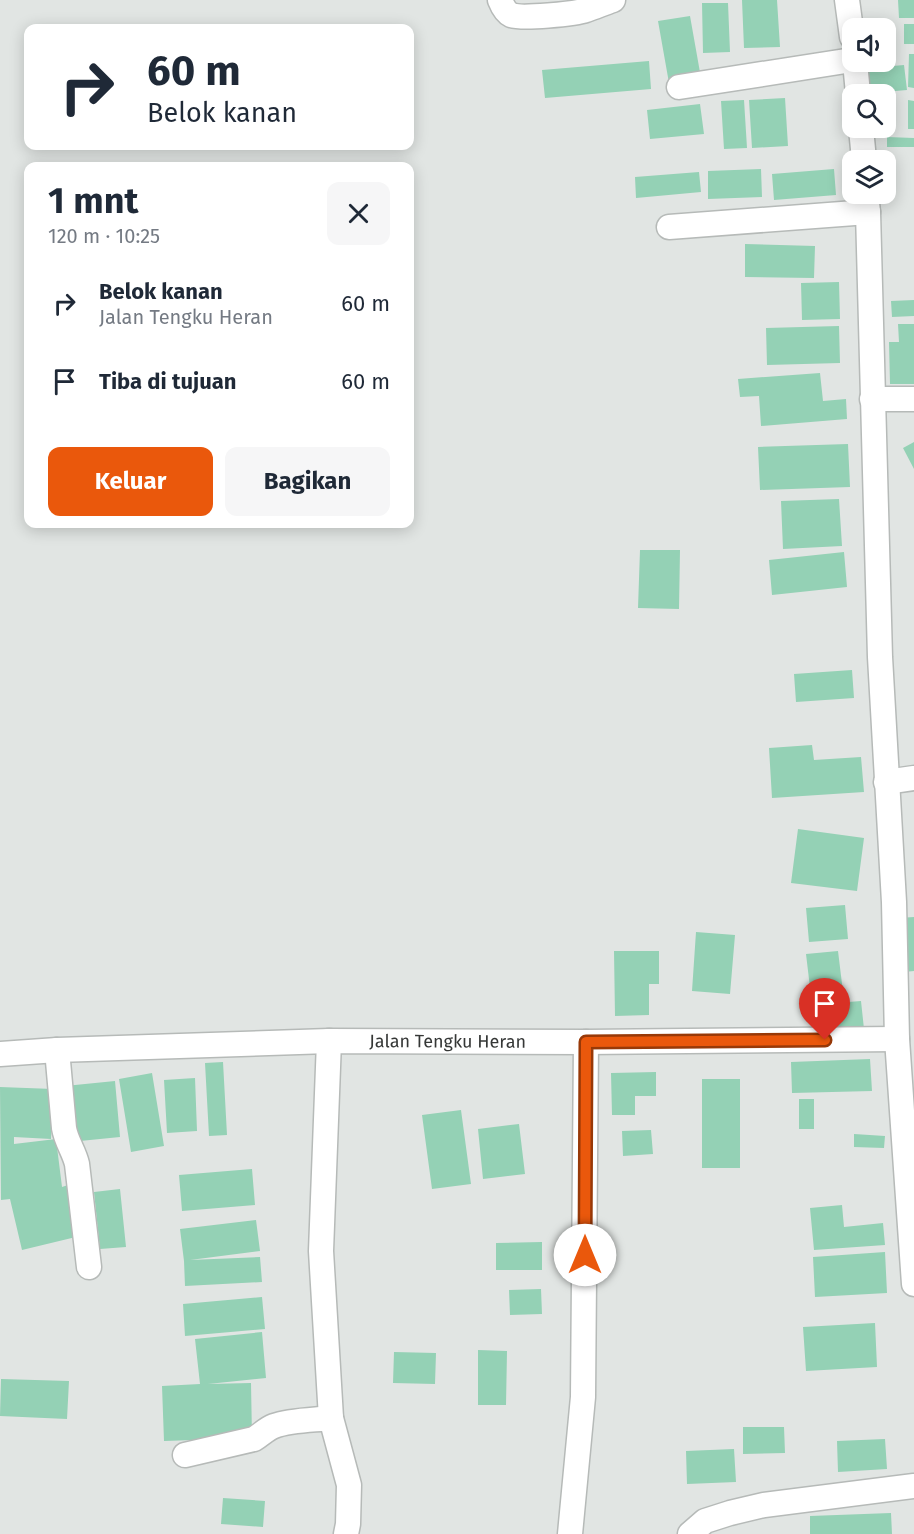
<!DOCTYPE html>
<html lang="id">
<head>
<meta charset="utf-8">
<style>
	:root { --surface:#fff; --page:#f6f6f7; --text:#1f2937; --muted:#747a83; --accent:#ea580c }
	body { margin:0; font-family:"Fira Sans",sans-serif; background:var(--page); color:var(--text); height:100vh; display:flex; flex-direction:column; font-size:22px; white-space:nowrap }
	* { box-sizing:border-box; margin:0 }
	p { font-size:20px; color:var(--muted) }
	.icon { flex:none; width:33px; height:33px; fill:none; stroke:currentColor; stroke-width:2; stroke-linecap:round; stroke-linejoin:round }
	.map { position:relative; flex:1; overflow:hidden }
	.panel { position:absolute; left:24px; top:162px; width:390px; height:366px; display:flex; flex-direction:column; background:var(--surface); border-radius:12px; box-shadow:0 3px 15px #0003 }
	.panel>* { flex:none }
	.hud { position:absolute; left:24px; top:24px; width:390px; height:126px; border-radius:12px; box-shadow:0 3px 15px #0003; background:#fff; color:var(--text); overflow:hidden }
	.fabs { position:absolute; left:842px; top:18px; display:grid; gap:12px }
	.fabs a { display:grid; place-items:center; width:54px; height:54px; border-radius:12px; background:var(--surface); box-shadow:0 3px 15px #0003; font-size:30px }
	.pin { position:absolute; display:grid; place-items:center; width:51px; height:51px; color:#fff; margin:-62px -26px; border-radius:50% 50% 50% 0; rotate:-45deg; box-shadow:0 0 6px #0007 }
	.pin .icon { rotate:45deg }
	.me { position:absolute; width:66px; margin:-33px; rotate:0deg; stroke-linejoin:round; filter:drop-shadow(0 0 4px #0008) }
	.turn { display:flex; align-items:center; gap:21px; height:126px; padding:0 24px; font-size:27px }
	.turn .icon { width:78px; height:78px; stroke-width:2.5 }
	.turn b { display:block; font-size:42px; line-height:51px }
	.round { display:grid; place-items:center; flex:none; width:63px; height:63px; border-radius:12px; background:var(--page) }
	.head { display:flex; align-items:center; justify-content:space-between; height:102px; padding:0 24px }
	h1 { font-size:36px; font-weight:700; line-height:45px }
	.action { display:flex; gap:12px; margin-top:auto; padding:12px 24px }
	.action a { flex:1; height:69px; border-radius:12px; background:var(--accent); color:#fff; font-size:24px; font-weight:700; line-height:69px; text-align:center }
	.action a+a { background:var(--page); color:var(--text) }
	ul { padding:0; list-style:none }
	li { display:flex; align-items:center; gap:18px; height:78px; padding:0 24px }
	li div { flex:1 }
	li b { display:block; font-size:22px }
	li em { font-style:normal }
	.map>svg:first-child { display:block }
	.building { fill:#94d1b5 }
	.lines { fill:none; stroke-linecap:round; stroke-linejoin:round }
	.minor-casing { stroke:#b6bab8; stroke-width:27 }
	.minor { stroke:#fff; stroke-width:24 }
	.route-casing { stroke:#983908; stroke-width:15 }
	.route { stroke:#ea580c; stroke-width:10 }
	.labels { text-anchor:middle; stroke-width:6; stroke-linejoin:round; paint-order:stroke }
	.street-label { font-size:18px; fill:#353736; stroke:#e1e5e3 }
</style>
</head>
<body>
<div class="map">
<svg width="914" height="1534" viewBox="0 0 914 1534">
	<rect width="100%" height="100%" fill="#e1e5e3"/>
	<path class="building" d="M742 0H777L780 47 744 48Z
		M898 0H914V18H899Z
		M702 3H728L730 52 703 53Z
		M690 16 701 78 669 83 658 21Z
		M904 24H914V44H904Z
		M909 54H914V88L908 87Z
		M649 61 651 89 545 98 542 70Z
		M904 65 907 90 861 94 858 69Z
		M785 98 788 146 752 148 749 100Z
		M744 100 747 148 724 149 721 101Z
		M908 100 914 101V129H908Z
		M700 104 704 134 650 139 647 110Z
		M887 137 914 138V147H887Z
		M761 169 762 197 708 199V171Z
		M834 169 836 195 774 200 772 174Z
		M699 172 701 192 636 198 635 177Z
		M745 244 815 246 814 278 745 277Z
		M839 282 840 319 802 320 801 283Z
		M914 300V316L892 317 891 301Z
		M898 324H914V384H890L889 342H899Z
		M839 326 840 363 767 365 766 328Z
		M820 373 823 401 846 399 847 419 761 426 759 396 740 397 738 379Z
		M914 442V469L903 448Z
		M848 444 850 487 760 490 758 447Z
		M839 499 842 546 783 549 781 501Z
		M640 550H680L679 609 638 608Z
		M844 552 847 587 772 595 769 560Z
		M852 670 854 698 796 702 794 674Z
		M812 745 814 760 861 757 864 792 772 798 769 748Z
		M798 829 864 838 857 891 791 883Z
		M845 905 848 939 809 942 806 908Z
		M914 917V971L904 972 898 918Z
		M696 932 735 935 730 994 692 991Z
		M614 951H659V984H649V1015L615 1016Z
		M838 951 843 992 811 996 806 954Z
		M861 1001 864 1029 812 1033 810 1005Z
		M870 1059 872 1091 792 1093 791 1062Z
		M223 1062 227 1135 209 1136 205 1063Z
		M656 1072V1096H635V1115H612L611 1073Z
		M152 1073 164 1146 131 1152 119 1079Z
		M195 1078 197 1131 167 1133 164 1080Z
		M702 1079H740V1168H702Z
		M115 1081 120 1137 70 1142 65 1086Z
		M0 1087 53 1089 51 1139 14 1137V1144L56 1139 62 1187 68 1185 80 1236 22 1250 10 1199 1 1200Z
		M799 1099H814V1129H799Z
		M461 1110 471 1184 432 1189 422 1115Z
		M519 1124 525 1174 483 1179 478 1129Z
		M651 1130 653 1154 623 1156 622 1131Z
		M854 1134 885 1136 884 1148 854 1147Z
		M252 1169 255 1205 182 1211 179 1175Z
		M120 1189 126 1247 100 1249 94 1192Z
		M842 1205 844 1227 883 1223 885 1245 814 1250 810 1208Z
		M256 1220 260 1251 190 1260 260 1257 262 1282 185 1286 184 1261 180 1229Z
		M542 1242V1270H496V1243Z
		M885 1252 887 1293 815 1297 813 1257Z
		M541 1289 542 1314 510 1315 509 1290Z
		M262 1297 265 1329 185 1336 183 1304Z
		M875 1323 877 1367 806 1371 803 1327Z
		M262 1332 266 1378 208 1384 251 1383 252 1438 164 1441 162 1386 200 1384 195 1339Z
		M478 1350 507 1351 506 1405H478Z
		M394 1352 436 1353 435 1384 393 1383Z
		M1 1379 69 1381 67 1419 0 1416Z
		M743 1427H784L785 1453 743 1454Z
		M885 1439 887 1469 838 1472 837 1441Z
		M734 1449 736 1482 687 1484 686 1451Z
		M223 1498 265 1501 263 1527 221 1524Z
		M891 1513 892 1534H810V1516Z"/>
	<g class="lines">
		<defs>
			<g id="minor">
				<path d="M500 0C502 5 505 12 511 15 521 19 575 14 586 10 595 7 604 3 613 0"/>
				<path d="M847 0 852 37"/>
				<path d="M855 62 858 94"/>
				<path d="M679 87 852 60"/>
				<path d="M861 128 864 160"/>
				<path d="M866 194 868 212 880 657 894 902 897 1039 914 1284"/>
				<path d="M669 227 868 212"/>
				<path d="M872 399H914"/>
				<path d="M886 782 914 778"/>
				<path d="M329 1041 321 1251 331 1418 349 1485 348 1524 346 1534"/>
				<path d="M57 1050 64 1128C66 1141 74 1151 77 1164L89 1267"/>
				<path id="s1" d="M0 1054 57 1050 329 1041 586 1042 897 1039"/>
				<path d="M185 1455 254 1439C261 1435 266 1429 274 1426 290 1420 314 1420 331 1418"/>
				<path d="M570 1534 583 1397 586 1042"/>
				<path d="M690 1534 705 1521 730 1513 764 1505 914 1486"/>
			</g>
		</defs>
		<use href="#minor" class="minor-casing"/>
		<use href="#minor" class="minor"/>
	</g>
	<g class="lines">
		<defs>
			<path id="route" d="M585 1255 586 1042 825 1040"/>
		</defs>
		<use href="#route" class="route-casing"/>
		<use href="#route" class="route"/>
	</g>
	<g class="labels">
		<g class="street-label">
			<text dy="6" stroke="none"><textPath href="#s1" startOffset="448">Jalan Tengku Heran</textPath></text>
		</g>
	</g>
</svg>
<div class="fabs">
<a><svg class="icon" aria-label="sound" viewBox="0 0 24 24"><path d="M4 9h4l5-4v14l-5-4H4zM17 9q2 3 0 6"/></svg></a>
<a><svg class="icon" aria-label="search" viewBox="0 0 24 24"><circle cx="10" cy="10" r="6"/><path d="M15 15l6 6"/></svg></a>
<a><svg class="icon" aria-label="layers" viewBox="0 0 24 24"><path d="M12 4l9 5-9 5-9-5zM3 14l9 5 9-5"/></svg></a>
</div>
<div class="pin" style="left:825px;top:1040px;background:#d93025"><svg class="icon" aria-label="arrive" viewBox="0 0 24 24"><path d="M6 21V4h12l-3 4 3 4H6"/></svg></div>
<svg class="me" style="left:585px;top:1255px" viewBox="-20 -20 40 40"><circle r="19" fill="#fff"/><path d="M0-13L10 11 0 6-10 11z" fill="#ea580c"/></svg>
<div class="hud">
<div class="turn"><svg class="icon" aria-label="right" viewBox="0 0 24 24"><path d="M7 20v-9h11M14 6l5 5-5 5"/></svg><div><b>60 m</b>Belok kanan</div></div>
</div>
<section class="panel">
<div class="head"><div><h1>1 mnt</h1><p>120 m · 10:25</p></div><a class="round"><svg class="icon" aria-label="close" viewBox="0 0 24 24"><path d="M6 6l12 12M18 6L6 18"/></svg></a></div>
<ul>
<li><svg class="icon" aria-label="right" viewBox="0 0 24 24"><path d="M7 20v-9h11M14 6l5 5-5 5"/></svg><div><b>Belok kanan</b><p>Jalan Tengku Heran</p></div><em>60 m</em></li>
<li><svg class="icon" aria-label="arrive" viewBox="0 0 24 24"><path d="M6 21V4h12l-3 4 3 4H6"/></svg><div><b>Tiba di tujuan</b></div><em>60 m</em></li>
</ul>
<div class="action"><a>Keluar</a><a>Bagikan</a></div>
</section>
</div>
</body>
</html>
